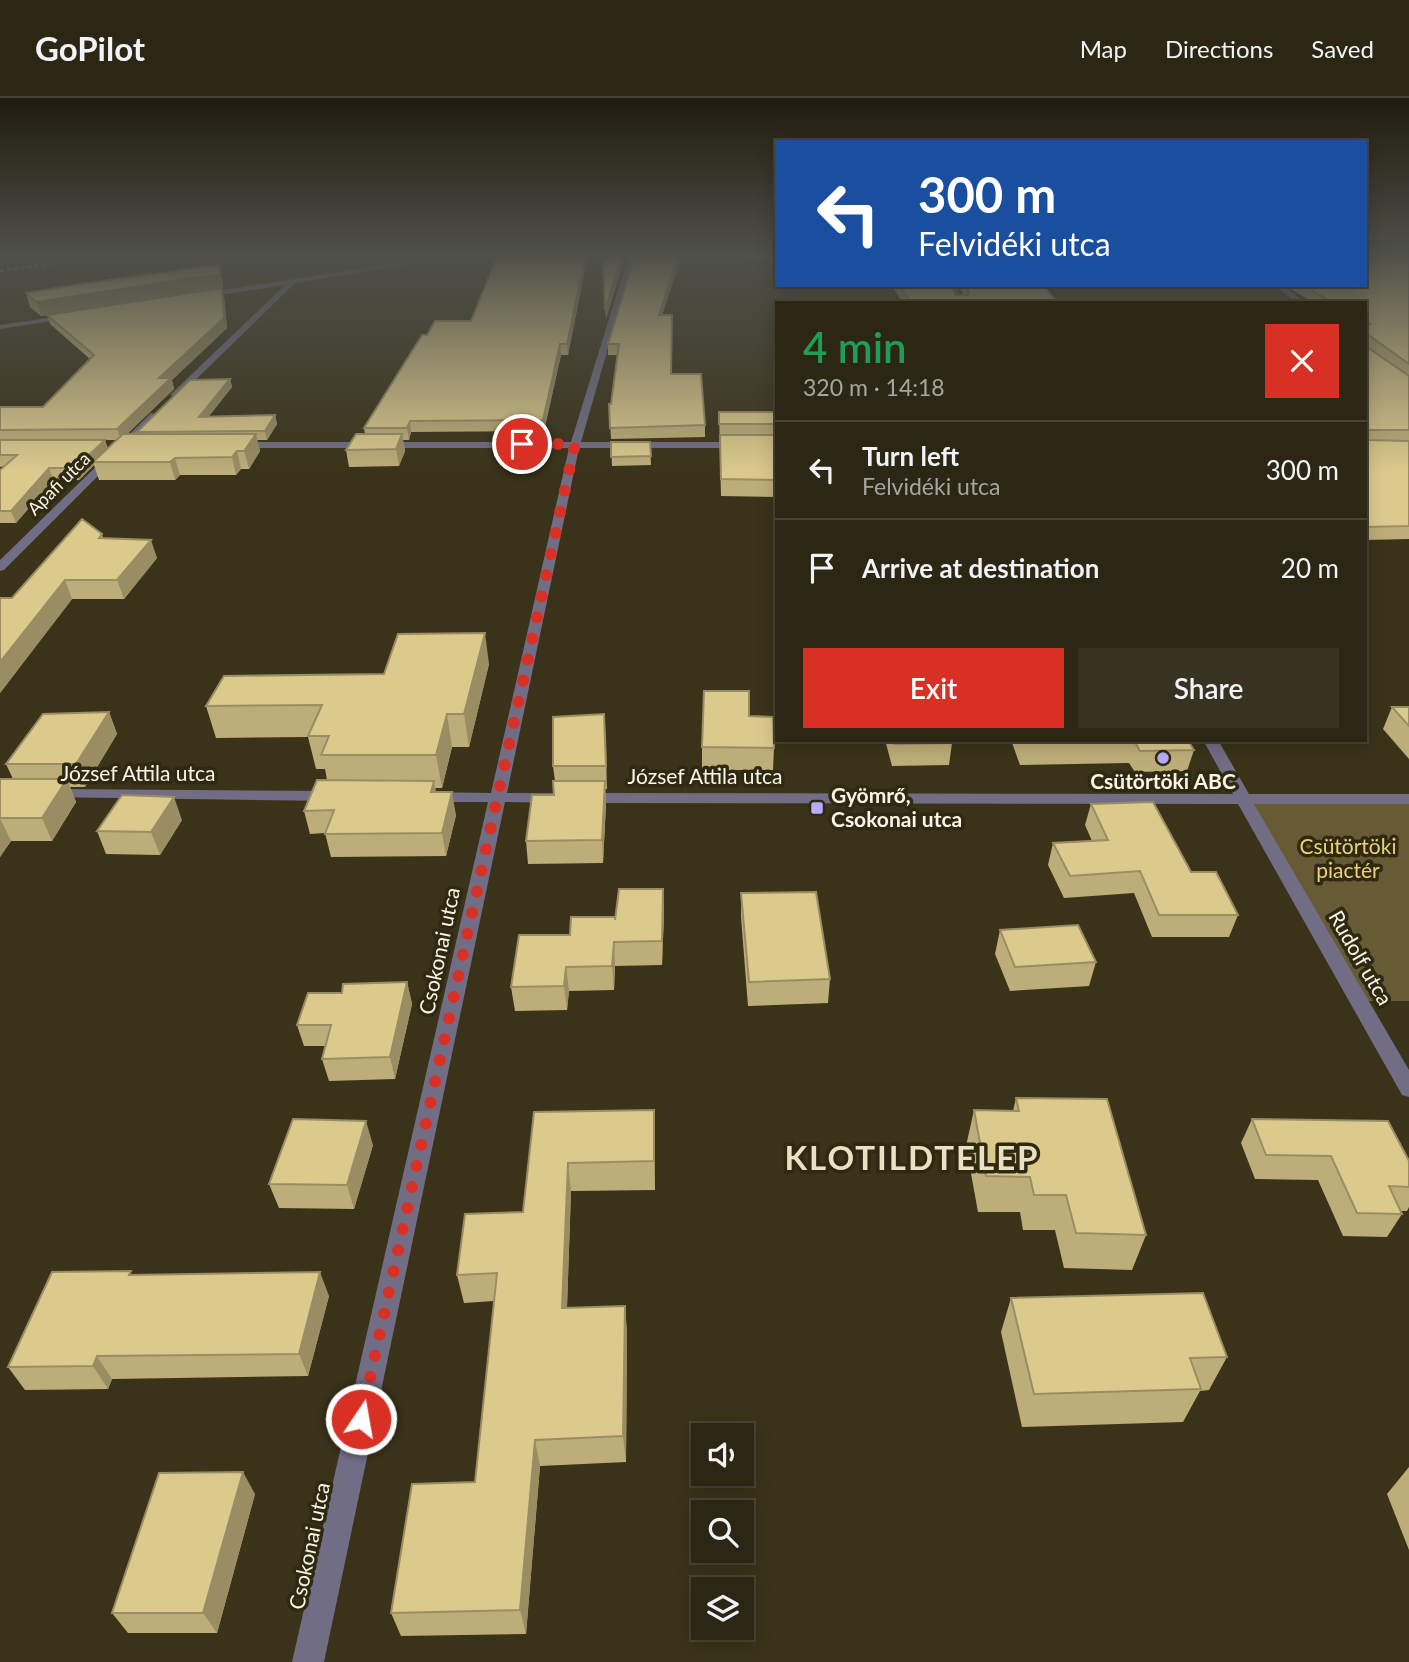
<!DOCTYPE html>
<html lang="en">
<head>
<meta charset="utf-8">
<style>
	:root { --surface:#2c2614; --page:#383222; --text:#f1f3f6; --muted:#a6a5a0; --line:#484334; --accent:#d93025 }
	body { margin:0; font-family:Lato,sans-serif; background:var(--page); color:var(--text); height:100vh; display:flex; flex-direction:column; font-size:26px; white-space:nowrap }
	* { box-sizing:border-box; margin:0 }
	p { font-size:23px; color:var(--muted) }
	.icon { flex:none; width:38px; height:38px; fill:none; stroke:currentColor; stroke-width:2; stroke-linecap:round; stroke-linejoin:round }
	.map { position:relative; flex:1; overflow:hidden }
	.sheet { position:absolute; left:775px; top:203px; width:592px; height:441px; display:flex; flex-direction:column; background:var(--surface); border-radius:0px; box-shadow:0 4px 18px #0003,0 0 0 2px var(--line) }
	.sheet>* { flex:none }
	.hud { position:absolute; left:775px; top:42px; width:592px; height:147px; border-radius:0px; box-shadow:0 4px 18px #0003,0 0 0 2px var(--line); background:#1a4fa0; color:#fff; overflow:hidden }
	.fabs { position:absolute; left:691px; top:1325px; display:grid; gap:14px }
	.fabs a { display:grid; place-items:center; width:63px; height:63px; border-radius:0px; background:var(--surface); box-shadow:0 4px 18px #0003,0 0 0 2px var(--line); font-size:35px }
	.pin { position:absolute; display:grid; place-items:center; width:60px; height:60px; color:#fff; margin:-30px; border:4px solid #fff; border-radius:50%; box-shadow:0 2px 7px #0007 }
	.me { position:absolute; width:77px; margin:-38px; rotate:12deg; stroke-linejoin:round; filter:drop-shadow(0 0 5px #0008) }
	.turn { display:flex; align-items:center; gap:24px; height:147px; padding:0 28px; font-size:32px }
	.turn .icon { width:91px; height:91px; stroke-width:2.5 }
	.turn b { display:block; font-size:49px; line-height:60px }
	.round { display:grid; place-items:center; flex:none; width:74px; height:74px; border-radius:0px; background:var(--page) }
	.summary { display:flex; align-items:center; justify-content:space-between; height:119px; padding:0 28px }
	h1 { font-size:42px; font-weight:600; line-height:52px; color:#1e9e55 }
	.action { display:flex; gap:14px; margin-top:auto; padding:14px 28px }
	.action a { flex:1; height:80px; border-radius:0px; background:var(--accent); color:#fff; font-size:28px; font-weight:600; line-height:80px; text-align:center }
	.action a+a { background:var(--page); color:var(--text) }
	ul { padding:0; list-style:none }
	li { display:flex; align-items:center; gap:21px; height:98px; padding:0 28px; border-top:2px solid var(--line) }
	li div { flex:1 }
	li b { display:block; font-size:26px }
	li em { font-style:normal }
	header { display:flex; align-items:center; gap:42px; box-sizing:border-box; height:98px; padding:0 35px; background:var(--surface); border-bottom:2px solid var(--line) }
	header strong { font-size:33px }
	nav { display:flex; gap:38px; margin-inline-start:auto; font-size:24px }
	.map>svg:first-child { display:block }
	.green { fill:#665b35 }
	.lines { fill:none; stroke-linecap:round; stroke-linejoin:round }
	.minor { fill:#716d85; fill-rule:evenodd }
	.rail { stroke:#a7a28f; stroke-width:2.5; stroke-dasharray:3.5 3.5; stroke-linecap:butt }
	.wall { fill:#bdae79; fill-rule:evenodd }
	.shaded-wall { fill:#9a8d63 }
	.building { fill:#dcca8d; stroke:#9a8d63; stroke-width:2 }
	.route { stroke:#d93025; stroke-width:12; stroke-dasharray:0 21.6 }
	.poi-dot { fill:#b9abf7; stroke:#2f2911; stroke-width:2.5 }
	.labels { text-anchor:middle; stroke-width:7; stroke-linejoin:round; paint-order:stroke }
	.far-street-label { font-size:18px; fill:#f9f5e6; stroke:#2f2911 }
	.street-label { font-size:21px; fill:#f9f5e6; stroke:#2f2911 }
	.poi-label { font-size:21px; font-weight:bold; fill:#f9f5e6; stroke:#2f2911 }
	.park-label { font-size:21px; fill:#ead17a; stroke:#2f2911 }
	.near-district-label { font-size:33px; font-weight:bold; letter-spacing:2px; fill:#e9e1c4; stroke:#2f2911 }
</style>
</head>
<body>
<header>
<strong>GoPilot</strong>
<nav><a>Map</a><a>Directions</a><a>Saved</a></nav>
</header>
<div class="map">
<svg width="1409" height="1564" viewBox="0 0 1409 1564">
	<rect width="100%" height="100%" fill="#3a331a"/>
	<path class="green" d="M1243 701H1409V903H1359Z"/>
	<g class="lines">
		<path class="minor" d="M455 156H473L295 185 178 299 170 297 285 187 200 200 197 196Z
			M629 156H635L581 344H777V350H579L507 695H555L563 700 555 705 505 704 324 1564H292L488 704H429L421 699 429 694 491 695 569 350H235L230 347 235 344H571Z
			M948 187H955L965 205H957Z
			M1275 187H1283L1305 205H1296Z
			M75 216 72 220 0 231V227Z
			M151 315 159 317 4 472 0 473V462Z
			M1203 642H1218L1249 696H1409V706H1254L1409 972V999L1402 997 1238 706 583 705 575 700 583 695 1233 696Z
			M51 691 335 693 343 698 335 703 45 699 43 696 45 693Z"/>
		<path class="rail" d="M0 173 117 156"/>
	</g>
	<path class="wall" d="M588 156 568 257H561L544 333 411 334 409 342H403L405 353 399 368 349 369 346 352 365 336 364 330 427 237 471 223Z
		M682 156 662 217 671 276 705 327V339L611 341 609 306H611L617 257H608V246Z
		M743 156H777V160H744Z
		M1409 156V441L1365 442V205H1314L1284 187H1365Z
		M222 180 223 190 155 200 224 199 227 230 172 282 174 291 127 336H138L137 334 230 281 232 289 209 318 275 317 277 326 267 342H257L260 353 249 371H241L236 377H180L175 382H99L94 367 79 382H53L16 425H0V372L4 368 0 369V309H43L90 261 50 226 47 217 41 218 30 209 26 195ZM105 342H116L108 351Z
		M891 187H951L956 197H964L958 187H1043L1058 205H903Z
		M719 314H777V399L721 398Z
		M611 344H650L651 367 612 368Z
		M102 436 103 440 157 460 124 501H72L0 595V500H12Z
		M489 566 469 649H452L442 690H435L436 694 456 717 446 758 331 759 325 735 310 736 304 713 327 682 325 671H316L308 639 216 640 206 608Z
		M1392 609H1409V661L1383 631Z
		M109 614 117 636 85 689H70L76 704 52 743H11L0 759V681H13L6 666Z
		M604 616 607 691H605L606 706 603 765 528 766 526 743 554 697 555 683 553 668Z
		M749 618 774 650 773 672H702V649Z
		M885 642H951L952 645 949 667 892 668Z
		M1011 642H1188L1194 652 1187 673 1135 674 1129 665 1020 667Z
		M1091 706 1191 774 1238 817 1229 839H1152L1134 795 1064 800 1048 767 1053 745 1092 743 1085 727Z
		M182 722 160 757 106 756 97 733Z
		M663 791 664 814 662 867 615 868 614 892 569 893 567 912 515 913 511 889 570 837 615 819Z
		M741 795 830 881 828 905 748 908 741 819Z
		M1000 832 1096 864 1089 888 1010 893 995 856Z
		M407 884 412 906 395 981 329 983 322 961 325 948H304L297 927 342 895Z
		M1016 1000 1146 1137 1132 1172 1064 1170 1055 1132H1023L1020 1114H978L966 1048 974 1012 1013 1013Z
		M534 1014 655 1040V1092L571 1093 567 1210 625 1208 627 1235 626 1364 540 1368 526 1536 401 1538 391 1515 475 1384 494 1203 464 1205 457 1177 523 1114Z
		M1252 1021 1409 1063V1109L1407 1113H1400L1402 1116 1387 1139 1343 1138 1318 1082 1255 1081 1241 1045Z
		M373 1047 354 1111 279 1110 269 1086Z
		M133 1177 329 1198 308 1278 112 1281 108 1291 25 1292 8 1269Z
		M1011 1200 1227 1259 1209 1292 1200 1293 1183 1324 1022 1329 1001 1234Z
		M1409 1369V1452L1387 1396Z
		M255 1396 217 1535H128L112 1515Z"/>
	<path class="shaded-wall" d="M586 156H588L568 257 567 246Z
		M623 156H626L606 222 605 212Z
		M679 156H682L659 227V217Z
		M219 167 223 190 41 218 36 204Z
		M222 190 224 199 227 230 172 282 174 291 121 342 117 331 159 280Z
		M560 246 561 257 544 333 543 322Z
		M230 281 232 289 202 327 199 319Z
		M275 317 277 326 267 342 265 333Z
		M410 323 411 334 409 342 407 330Z
		M256 336 260 353 249 371 244 353Z
		M402 336 405 353 399 368 396 351Z
		M105 342 108 354 93 364 94 367 79 382 75 370Z
		M237 353 241 371 236 377 232 359Z
		M175 360 180 377 175 382 170 364Z
		M49 370 53 382 16 425 11 413Z
		M151 442 157 460 124 501 117 482Z
		M65 482 72 501 0 595V564Z
		M485 535 489 566 469 649 464 616Z
		M109 614 117 636 85 689 76 666Z
		M447 616 452 649 442 690 436 657Z
		M604 616 606 638 607 691 606 668Z
		M67 681 76 704 52 743 42 720Z
		M434 683 438 705 431 694Z
		M605 683 606 706 603 765 602 742Z
		M452 694 456 717 446 758 442 735Z
		M174 699 182 722 160 757 151 734Z
		M0 720 11 743 0 759Z
		M663 791 664 814 662 867V843Z
		M614 844 615 868 614 892 612 868Z
		M566 869 569 893 567 912 564 888Z
		M407 884 412 906 395 981 390 959Z
		M654 1012 655 1040V1092L654 1063Z
		M366 1023 373 1047 354 1111 347 1087Z
		M568 1065 571 1093 566 1237 562 1210Z
		M320 1174 329 1198 308 1278 299 1256Z
		M625 1208 627 1235 626 1364 623 1338Z
		M97 1258 112 1281 108 1291 93 1268Z
		M535 1342 540 1368 526 1536 520 1512Z
		M243 1374 255 1396 217 1535 203 1515Z"/>
	<path class="building" d="M498 156H586L567 246H560L543 322 410 323 407 330H364L422 237H427L435 223H471Z
		M603 156H623L605 212Z
		M635 156H679L659 217H672L671 276H701L705 327 610 330 609 306H611L619 246H608Z
		M1365 156H1409V266L1370 238 1367 239V249L1409 278V332H1369L1367 334V342L1409 343V428L1365 429V226H1371L1365 223V205H1333L1303 187H1365Z
		M219 167 220 176 36 204 26 195 81 186Z
		M899 187H951L956 197H968L969 194 965 187H1043L1058 205H911Z
		M222 190 224 220 159 280H171L117 331 0 332V309H43L94 257 47 217Z
		M230 281 199 319 275 317 265 333 137 334 190 282Z
		M719 314H777V326H719Z
		M123 336H256L244 353H237L232 359 175 360 170 364H93Z
		M356 336H402L396 351 346 352Z
		M720 337H777V382L721 381Z
		M0 342H105L75 370H49L11 413H0V372L17 357H0Z
		M611 344H650L651 358 611 359Z
		M82 421 102 436 99 440 151 442 117 482H65L0 564V500H12Z
		M485 535 464 616H447L436 657H321L329 638H308L322 607 206 608 224 578 384 576 398 536Z
		M704 593H749V618L773 619 774 650 702 649Z
		M1392 609H1409V628Z
		M109 614 76 666H6L43 616Z
		M604 616 606 668H553V619Z
		M893 642H951L952 645 894 646Z
		M1023 642H1188L1194 652 1140 653 1135 644 1024 645Z
		M0 681H67L42 720H0Z
		M317 682 434 683 431 694H452L442 735 325 736 334 712 304 713Z
		M553 683H605L602 742 526 743 532 697H554Z
		M122 697 174 699 151 734 97 733Z
		M1153 704 1191 774H1216L1238 817H1159L1140 773 1070 778 1053 745 1108 742 1091 706Z
		M619 791H663L662 843 614 844 612 868 566 869 564 888 511 889 519 837H570L571 819H615V822Z
		M816 794 830 881 749 884 741 795Z
		M1078 827 1096 864 1015 869 1000 832Z
		M407 884 390 959 322 961 331 927H297L308 895H342L343 886Z
		M1016 1000 1107 1001 1146 1137 1076 1135 1066 1097H1034L1030 1079 986 1078 974 1012 1019 1013Z
		M654 1012V1063L568 1065 562 1210 625 1208 623 1338 535 1342 520 1512 391 1515 412 1386 475 1384 497 1175 457 1177 465 1116 523 1114 534 1014Z
		M293 1021 366 1023 347 1087 269 1086Z
		M1252 1021 1388 1023 1409 1063V1089L1389 1088 1402 1116 1357 1115 1331 1058 1266 1057Z
		M131 1173 129 1177 320 1174 299 1256 97 1258 93 1268 8 1269 52 1174Z
		M1203 1195 1227 1259 1190 1260 1201 1291 1034 1296 1011 1200Z
		M243 1374 203 1515H112L159 1375Z"/>
	<linearGradient id="sky" x2="0" y2="1"><stop stop-color="#201c0e"/><stop offset="0.42" stop-color="#4f5049"/><stop offset="1" stop-color="#4f5049" stop-opacity="0"/></linearGradient>
	<rect width="1409" height="375" fill="url(#sky)"/>
	<g class="lines">
		<path class="route" d="M361 1321 575 346H522"/>
	</g>
	<g class="poi-dot">
		<circle cx="1163" cy="660" r="7"/>
		<rect x="810" y="703" width="14" height="14" rx="3.5"/>
	</g>
	<g class="labels">
		<g class="far-street-label">
			<text transform="translate(59 386) rotate(-45)" y="6">Apafi utca</text>
		</g>
		<g class="street-label">
			<text x="138" y="683">József Attila utca</text>
			<text x="705" y="686">József Attila utca</text>
			<text transform="translate(440 853) rotate(-78)" y="7">Csokonai utca</text>
			<text transform="translate(1360 860) rotate(60)" y="7">Rudolf utca</text>
			<text transform="translate(310 1448) rotate(-78)" y="7">Csokonai utca</text>
		</g>
		<g class="poi-label">
			<text x="1163" y="691">Csütörtöki ABC</text>
			<text x="831" y="705" text-anchor="start">Gyömrő,<tspan x="831" dy="24">Csokonai utca</tspan></text>
		</g>
		<g class="park-label">
			<text x="1348" y="756">Csütörtöki<tspan x="1348" dy="24">piactér</tspan></text>
		</g>
		<g class="near-district-label">
			<text x="912" y="1072">KLOTILDTELEP</text>
		</g>
	</g>
</svg>
<div class="fabs">
<a><svg class="icon" aria-label="sound" viewBox="0 0 24 24"><path d="M4 9h4l5-4v14l-5-4H4zM17 9q2 3 0 6"/></svg></a>
<a><svg class="icon" aria-label="search" viewBox="0 0 24 24"><circle cx="10" cy="10" r="6"/><path d="M15 15l6 6"/></svg></a>
<a><svg class="icon" aria-label="layers" viewBox="0 0 24 24"><path d="M12 4l9 5-9 5-9-5zM3 14l9 5 9-5"/></svg></a>
</div>
<div class="pin" style="left:522px;top:346px;background:#d93025"><svg class="icon" aria-label="arrive" viewBox="0 0 24 24"><path d="M6 21V4h12l-3 4 3 4H6"/></svg></div>
<svg class="me" style="left:361px;top:1321px" viewBox="-20 -20 40 40"><circle r="17" fill="#d93025" stroke="#fff" stroke-width="3"/><path d="M0-11L8 9 0 5-8 9z" fill="#fff"/></svg>
<div class="hud">
<div class="turn"><svg class="icon" aria-label="left" viewBox="0 0 24 24"><path d="M17 20v-9H6M10 6l-5 5 5 5"/></svg><div><b>300 m</b>Felvidéki utca</div></div>
</div>
<section class="sheet">
<div class="summary"><div><h1>4 min</h1><p>320 m · 14:18</p></div><a class="round" style="background:#d93025;color:#fff"><svg class="icon" aria-label="close" viewBox="0 0 24 24"><path d="M6 6l12 12M18 6L6 18"/></svg></a></div>
<ul>
<li><svg class="icon" aria-label="left" viewBox="0 0 24 24"><path d="M17 20v-9H6M10 6l-5 5 5 5"/></svg><div><b>Turn left</b><p>Felvidéki utca</p></div><em>300 m</em></li>
<li><svg class="icon" aria-label="arrive" viewBox="0 0 24 24"><path d="M6 21V4h12l-3 4 3 4H6"/></svg><div><b>Arrive at destination</b></div><em>20 m</em></li>
</ul>
<div class="action"><a>Exit</a><a>Share</a></div>
</section>
</div>
</body>
</html>
